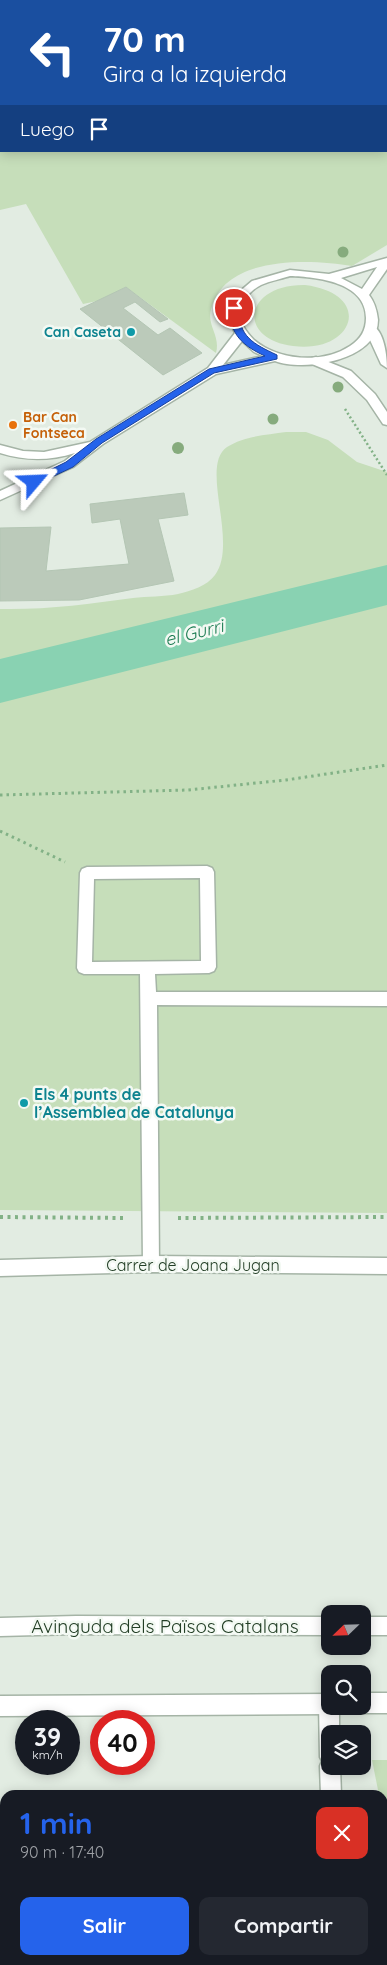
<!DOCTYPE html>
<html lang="es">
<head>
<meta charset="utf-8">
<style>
	:root { --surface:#171b24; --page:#242831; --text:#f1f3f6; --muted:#9ea1a6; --accent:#2563eb }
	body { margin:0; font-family:Quicksand,sans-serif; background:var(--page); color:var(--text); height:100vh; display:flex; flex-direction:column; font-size:19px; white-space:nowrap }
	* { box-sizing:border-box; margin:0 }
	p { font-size:16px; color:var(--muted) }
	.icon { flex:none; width:28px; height:28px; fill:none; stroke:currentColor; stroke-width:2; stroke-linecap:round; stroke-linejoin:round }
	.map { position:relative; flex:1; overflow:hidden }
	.details { position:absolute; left:0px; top:1790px; width:388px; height:175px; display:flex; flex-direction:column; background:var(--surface); border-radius:15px 15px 0 0; box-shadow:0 2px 12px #0003 }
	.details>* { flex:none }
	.guide { position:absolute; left:0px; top:0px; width:388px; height:152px; box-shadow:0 2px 12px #0003; background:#1a4fa0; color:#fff; overflow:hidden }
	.needle { width:32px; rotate:247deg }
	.tools { position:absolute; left:321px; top:1605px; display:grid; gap:10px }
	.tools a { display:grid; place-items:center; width:50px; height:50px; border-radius:10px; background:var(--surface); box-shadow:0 2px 12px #0003; font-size:25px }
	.speed { position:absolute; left:15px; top:1710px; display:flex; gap:10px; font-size:25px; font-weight:700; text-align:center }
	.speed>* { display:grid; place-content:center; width:65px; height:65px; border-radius:50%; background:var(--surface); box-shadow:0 2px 12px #0003; line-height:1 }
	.speed small { font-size:12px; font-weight:400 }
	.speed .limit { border:8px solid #d22; background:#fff; color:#111 }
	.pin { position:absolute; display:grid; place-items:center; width:42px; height:42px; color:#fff; margin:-21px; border:2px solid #fff; border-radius:50%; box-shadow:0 1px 5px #0007 }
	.me { position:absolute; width:55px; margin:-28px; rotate:64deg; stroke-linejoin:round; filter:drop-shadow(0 0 4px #0008) }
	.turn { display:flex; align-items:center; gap:18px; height:105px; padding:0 20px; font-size:22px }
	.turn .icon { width:65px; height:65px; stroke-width:2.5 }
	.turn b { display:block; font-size:35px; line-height:42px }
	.then { display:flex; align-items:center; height:48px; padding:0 20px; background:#0003; gap:10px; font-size:19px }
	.round { display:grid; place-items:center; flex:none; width:52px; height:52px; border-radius:10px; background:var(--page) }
	.summary { display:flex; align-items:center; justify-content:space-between; height:85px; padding:0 20px }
	h1 { font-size:30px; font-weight:700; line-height:38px; color:var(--accent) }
	.primary-button { display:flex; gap:10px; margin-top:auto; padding:10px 20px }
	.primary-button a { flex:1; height:58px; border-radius:10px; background:var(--accent); color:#fff; font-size:20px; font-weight:700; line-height:58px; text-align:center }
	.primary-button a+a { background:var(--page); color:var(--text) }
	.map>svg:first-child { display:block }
	.green { fill:#c6deba }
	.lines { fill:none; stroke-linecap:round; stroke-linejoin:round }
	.river { fill:#89d2b2; fill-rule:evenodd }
	.building { fill:#bbcaba; stroke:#b4c6b4 }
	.pedestrian-casing { stroke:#a5b4a6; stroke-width:3 }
	.minor-casing { stroke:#a5b4a6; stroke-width:3 }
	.tertiary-casing { stroke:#a5b4a6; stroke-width:3 }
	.path-far2 { stroke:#82b186; stroke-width:2.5; stroke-dasharray:2 2.5; stroke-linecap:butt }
	.path-far1 { stroke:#82b186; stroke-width:3; stroke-dasharray:2.5 4; stroke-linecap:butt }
	.path { stroke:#82b186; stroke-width:4; stroke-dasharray:3 4.5; stroke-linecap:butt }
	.pedestrian { fill:#fff; fill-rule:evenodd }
	.minor { fill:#fff; fill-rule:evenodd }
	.tertiary { fill:#fff; fill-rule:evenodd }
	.tree { fill:#86ab7d }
	.route { fill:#2563eb; stroke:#184099 }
	.culture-dot { fill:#0f9aa8; stroke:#f3f9f3; stroke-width:2 }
	.food-dot { fill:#e8710a; stroke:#f3f9f3; stroke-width:2 }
	.labels { text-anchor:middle; stroke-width:5; stroke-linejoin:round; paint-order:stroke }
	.far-culture-label { font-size:14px; font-weight:bold; fill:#0d838f; stroke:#f3f9f3; text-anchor:end }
	.far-food-label { font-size:14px; font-weight:bold; fill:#c56008; stroke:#f3f9f3; text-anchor:start }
	.culture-label { font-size:16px; font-weight:bold; fill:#0d838f; stroke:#f3f9f3; text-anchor:start }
	.street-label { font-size:16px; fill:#223e25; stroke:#f3f9f3 }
	.water-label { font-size:18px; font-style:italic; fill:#1b7b51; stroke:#f3f9f3 }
	.near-street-label { font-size:19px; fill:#223e25; stroke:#f3f9f3 }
</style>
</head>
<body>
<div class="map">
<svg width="387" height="1965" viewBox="0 0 387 1965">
	<rect width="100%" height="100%" fill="#e2ece2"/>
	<path class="green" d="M107 0H387V12L386 1Z
		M387 20V245L352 266C311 259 228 255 212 306 205 326 221 334 216 353L126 287 102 300 83 304 26 204 0 210V21L1 151H386Z
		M305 285C375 294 354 354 293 346 235 338 245 284 305 285Z
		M286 432H306L328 440 357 462 387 472V1213L0 1210V609C45 610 89 604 133 598 147 596 164 597 178 594 191 591 207 586 215 575 239 543 199 466 227 447 244 436 266 435 286 432Z
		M372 1760H387V1801L383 1798 382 1795H379Z
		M5 1902V1960H86L87 1965H0V1908Z"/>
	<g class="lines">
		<path class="river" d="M387 565V605L0 703V659Z"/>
	</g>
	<path class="building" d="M126 287 168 319 160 322 135 302 123 308 158 335 170 328 202 353 163 375 80 309Z
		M184 493 188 515 158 519 174 581 79 600 0 601V528L51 527 46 571 129 564 120 519 92 523 90 504Z"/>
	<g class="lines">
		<defs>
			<path id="pedestrian" d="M207 866 212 868 214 872 216 967 214 971 209 973 155 974 156 992H387V1006L157 1005 159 1264 157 1270 151 1272 145 1270 143 1264 140 974H84L79 972 77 968 80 873 82 869 87 867ZM200 878 201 961 92 962 94 879Z"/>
			<path id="minor" d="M371 325C384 329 387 356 387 368L381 364 365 329Z
				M316 357 351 371 375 394 387 412V425L383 424 367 400 343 377 312 364 310 361 312 358Z
				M151 1256 387 1258V1274L151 1272 0 1276V1260Z
				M329 1694 330 1706H339V1734H330V1766H340L341 1795H321L320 1766 322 1761 320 1757 319 1704 322 1697Z
				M0 1835H5V1855H0Z
				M382 1835H387V1855H382Z
				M136 1960H156L157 1965H137Z"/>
			<path id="tertiary" d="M387 258V269L369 295C375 303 377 311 378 320 378 361 303 372 275 361L216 374 103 444 73 467 0 500V491L65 461 75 453C49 461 26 461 0 453V445L23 451 44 452 90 442 208 368 235 333 228 316 232 298 252 281 290 270 329 274ZM377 267 362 289 341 278ZM290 276C317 277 366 282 366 318 366 330 361 339 350 346 323 364 279 361 254 340 244 330 238 320 241 307 243 298 253 289 261 285 270 281 281 279 290 276ZM242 341 254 352 263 356 223 365Z
				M76 1616 330 1617V1635L76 1634 0 1636V1618Z
				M362 1617H387V1635H362Z
				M362 1693H387V1713H362L355 1710 354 1706H362Z
				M330 1694V1706H339L337 1711 330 1714 0 1716V1696Z"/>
		</defs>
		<use href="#pedestrian" class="pedestrian-casing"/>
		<use href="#minor" class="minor-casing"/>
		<use href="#tertiary" class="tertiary-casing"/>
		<path class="path-far2" d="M345 409 387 475"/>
		<path class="path-far1" d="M0 795 188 790 286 780 387 765
			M0 831 65 862"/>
		<path class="path" d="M0 1217 124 1218
			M178 1218 387 1217"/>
		<use href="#pedestrian" class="pedestrian"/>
		<use href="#minor" class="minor"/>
		<use href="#tertiary" class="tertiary"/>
	</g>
	<g class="tree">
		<circle cx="343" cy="252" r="5.5"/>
		<circle cx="338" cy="387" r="5.5"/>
		<circle cx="273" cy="419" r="5.5"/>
		<circle cx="178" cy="448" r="6"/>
	</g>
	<path class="route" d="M234 305 239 308C238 337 254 344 277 355V359L214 373 102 443 73 467 37 484H30V480L66 462 96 439 209 369 265 356C243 346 229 334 230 308Z"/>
	<g class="culture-dot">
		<circle cx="131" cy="332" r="5"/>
		<circle cx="24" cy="1103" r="5"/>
	</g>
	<circle class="food-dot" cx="13" cy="425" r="5"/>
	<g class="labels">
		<g class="far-culture-label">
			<text x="121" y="337">Can Caseta</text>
		</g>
		<g class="far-food-label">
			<text x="23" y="422">Bar Can<tspan x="23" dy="16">Fontseca</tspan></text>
		</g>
		<g class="culture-label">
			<text x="34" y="1100">Els 4 punts de<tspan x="34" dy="18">l’Assemblea de Catalunya</tspan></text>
		</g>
		<g class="street-label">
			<text x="193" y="1271">Carrer de Joana Jugan</text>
		</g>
		<g class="water-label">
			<text transform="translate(194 633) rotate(-14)" y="6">el Gurri</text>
		</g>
		<g class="near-street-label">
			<text x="165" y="1633">Avinguda dels Països Catalans</text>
		</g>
	</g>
</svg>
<div class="tools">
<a><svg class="needle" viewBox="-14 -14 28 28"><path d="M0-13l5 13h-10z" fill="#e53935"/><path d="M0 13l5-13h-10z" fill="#9ea1a6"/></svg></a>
<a><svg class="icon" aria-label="search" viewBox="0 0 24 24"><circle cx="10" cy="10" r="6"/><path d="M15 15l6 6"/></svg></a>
<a><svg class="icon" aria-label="layers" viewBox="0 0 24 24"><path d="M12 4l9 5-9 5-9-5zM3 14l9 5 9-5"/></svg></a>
</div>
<div class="speed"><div>39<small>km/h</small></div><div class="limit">40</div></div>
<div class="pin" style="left:234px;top:308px;background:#d93025"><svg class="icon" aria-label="arrive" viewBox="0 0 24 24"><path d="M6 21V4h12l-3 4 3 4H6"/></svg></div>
<svg class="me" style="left:34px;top:482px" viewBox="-20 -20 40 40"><path d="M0-17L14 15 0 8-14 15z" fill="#2563eb" stroke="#fff" stroke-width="4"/></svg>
<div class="guide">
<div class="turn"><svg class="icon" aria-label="left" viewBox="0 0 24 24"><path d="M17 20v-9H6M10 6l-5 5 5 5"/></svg><div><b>70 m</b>Gira a la izquierda</div></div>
<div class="then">Luego<svg class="icon" aria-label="arrive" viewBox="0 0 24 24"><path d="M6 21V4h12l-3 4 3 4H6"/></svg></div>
</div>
<section class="details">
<div class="summary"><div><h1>1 min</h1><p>90 m · 17:40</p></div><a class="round" style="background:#d93025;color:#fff"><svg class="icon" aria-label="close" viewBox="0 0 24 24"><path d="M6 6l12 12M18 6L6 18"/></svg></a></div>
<div class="primary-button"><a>Salir</a><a>Compartir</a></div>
</section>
</div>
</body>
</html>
